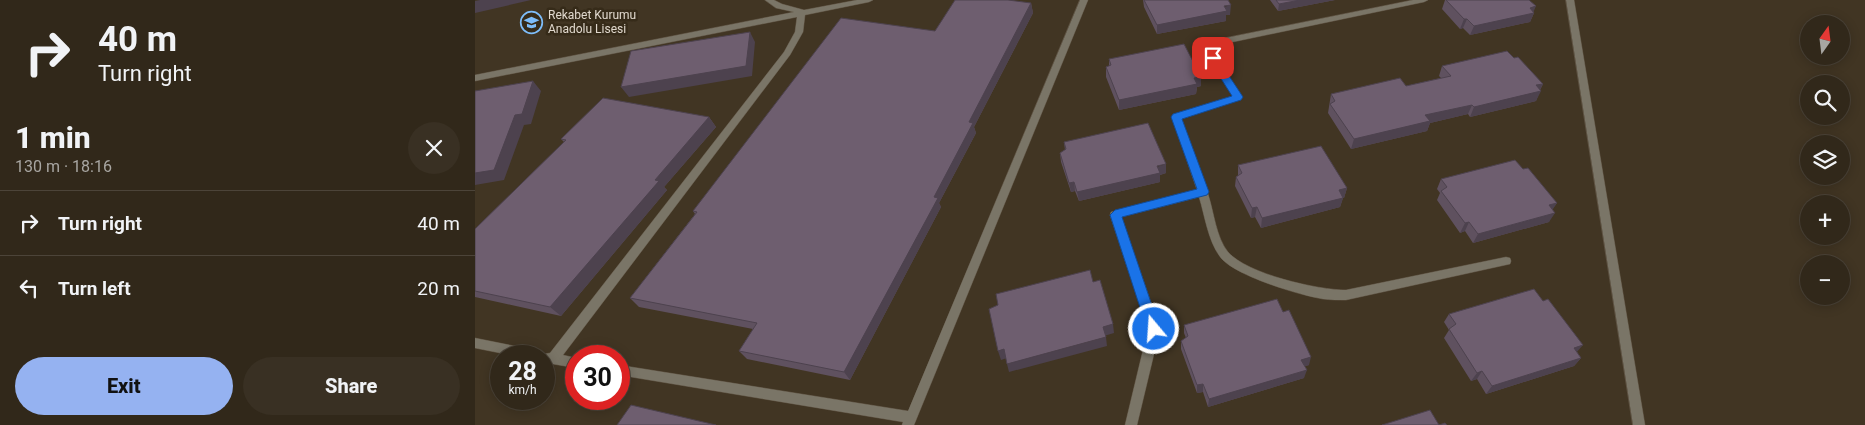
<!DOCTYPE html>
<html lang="en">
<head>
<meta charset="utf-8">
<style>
	:root { --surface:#31281a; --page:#393023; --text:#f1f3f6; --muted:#a8a6a2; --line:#4c4439; --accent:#95b2f1 }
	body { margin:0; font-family:Roboto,sans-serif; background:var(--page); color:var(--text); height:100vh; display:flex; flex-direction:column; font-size:19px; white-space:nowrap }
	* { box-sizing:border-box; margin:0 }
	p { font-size:16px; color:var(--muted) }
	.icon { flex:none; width:28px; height:28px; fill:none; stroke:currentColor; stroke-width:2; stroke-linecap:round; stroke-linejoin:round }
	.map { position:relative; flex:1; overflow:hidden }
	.details { display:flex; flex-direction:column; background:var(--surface); width:475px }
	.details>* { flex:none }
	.banner { background:#31281a; color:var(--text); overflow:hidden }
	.needle { width:32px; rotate:14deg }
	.fabs { position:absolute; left:1325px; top:15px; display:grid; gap:10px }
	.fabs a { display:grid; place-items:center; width:50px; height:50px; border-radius:50%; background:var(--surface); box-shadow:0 2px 12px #0003,0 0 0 1px var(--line); font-size:25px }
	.speed { position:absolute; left:15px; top:345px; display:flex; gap:10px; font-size:25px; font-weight:700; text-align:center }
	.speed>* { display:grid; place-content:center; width:65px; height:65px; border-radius:50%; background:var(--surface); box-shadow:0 2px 12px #0003,0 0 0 1px var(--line); line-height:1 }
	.speed small { font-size:12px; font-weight:400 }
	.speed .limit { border:8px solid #d22; background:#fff; color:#111 }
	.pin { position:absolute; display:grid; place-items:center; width:42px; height:42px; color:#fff; margin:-21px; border-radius:10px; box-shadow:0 2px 8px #0006 }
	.me { position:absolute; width:55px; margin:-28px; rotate:342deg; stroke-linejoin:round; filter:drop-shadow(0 0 4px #0008) }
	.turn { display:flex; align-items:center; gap:18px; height:105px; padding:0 15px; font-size:22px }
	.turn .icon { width:65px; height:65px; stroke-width:2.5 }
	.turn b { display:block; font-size:35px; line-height:42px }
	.round { display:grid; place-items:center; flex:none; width:52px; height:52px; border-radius:26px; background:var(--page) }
	.overview { display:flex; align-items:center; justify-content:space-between; height:85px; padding:0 15px }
	h1 { font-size:30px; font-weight:800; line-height:38px }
	.primary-button { display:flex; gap:10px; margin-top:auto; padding:10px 15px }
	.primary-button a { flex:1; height:58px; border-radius:30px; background:var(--accent); color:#111; font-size:20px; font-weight:800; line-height:58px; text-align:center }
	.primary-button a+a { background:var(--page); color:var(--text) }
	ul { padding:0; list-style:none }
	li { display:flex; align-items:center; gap:15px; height:65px; padding:0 15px; border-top:1px solid var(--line) }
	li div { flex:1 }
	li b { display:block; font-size:19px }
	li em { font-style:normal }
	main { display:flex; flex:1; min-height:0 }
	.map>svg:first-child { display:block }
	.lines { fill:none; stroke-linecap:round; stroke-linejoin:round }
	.street-casing { stroke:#5e5242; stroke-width:1 }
	.street { fill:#7a7567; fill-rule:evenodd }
	.wall { fill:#5f515f }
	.shaded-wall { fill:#4d424e }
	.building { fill:#6e5e6f; stroke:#4d424e }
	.route { fill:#1a73e8; stroke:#114b97 }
	.labels { text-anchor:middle; stroke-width:5; stroke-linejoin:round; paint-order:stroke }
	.far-poi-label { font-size:12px; fill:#e0d8cd; stroke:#362b19; text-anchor:start }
</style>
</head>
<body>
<main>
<section class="details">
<div class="banner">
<div class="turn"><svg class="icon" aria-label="right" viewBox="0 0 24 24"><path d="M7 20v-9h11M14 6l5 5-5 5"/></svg><div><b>40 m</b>Turn right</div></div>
</div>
<div class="overview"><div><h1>1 min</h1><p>130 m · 18:16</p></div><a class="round"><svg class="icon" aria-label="close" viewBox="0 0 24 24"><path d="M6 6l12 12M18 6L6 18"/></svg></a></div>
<ul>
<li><svg class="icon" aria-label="right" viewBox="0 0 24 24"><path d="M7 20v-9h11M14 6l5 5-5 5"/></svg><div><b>Turn right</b></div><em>40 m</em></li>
<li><svg class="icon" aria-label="left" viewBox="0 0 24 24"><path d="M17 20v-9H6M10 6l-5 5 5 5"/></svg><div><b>Turn left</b></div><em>20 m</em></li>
</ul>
<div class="primary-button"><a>Exit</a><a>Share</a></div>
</section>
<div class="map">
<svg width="1390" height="425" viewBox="0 0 1390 425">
	<rect width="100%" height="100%" fill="#413523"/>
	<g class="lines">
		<defs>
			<path id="street" d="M290 0H299L307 4 329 10 382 0H398L394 2 330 15 328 32 315 55 88 355 101 358V368L72 363 69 362V356H40L0 348V338L64 351 69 354 75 353 309 52 320 32 322 17 0 81V75L319 12 301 8Z
				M605 0H613L439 425H427L428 422 144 375V365L433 411Z
				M938 0H953L949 2 734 47 767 97 766 99 706 119C715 144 726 169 733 194 739 212 741 237 753 252 772 274 843 290 871 290L1031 257 1035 258 1036 261 1035 264 871 300C863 300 856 300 848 299 824 295 761 276 746 258 733 242 730 216 724 197L646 217 685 329 662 425H650L673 329 635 215 636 212 640 211 722 190 697 117 698 115 758 96 725 45 726 43Z
				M1091 0H1099L1170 425H1158Z"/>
		</defs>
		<use href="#street" class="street-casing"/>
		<use href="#street" class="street"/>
	</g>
	<path class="wall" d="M668 0H669L755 15H751V21L682 34 669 7Z
		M795 0H860L803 11Z
		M970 0H1054L1059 13 1055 22 995 35 988 28 985 29 967 9Z
		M556 3 558 13 499 127 501 133 464 203 466 207 375 380 272 359 264 351 278 329 164 307 155 298 220 214 218 211Z
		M1039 58 1068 84 1065 90 1061 101 995 117 993 114 955 123 952 131 876 149 853 113 856 94 931 86 966 78 964 76 967 66Z
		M634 59 726 86 722 87 721 94 644 110 631 77V67L634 66Z
		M234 117 241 127 189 187 192 190 86 316 0 297V229L89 142 86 139Z
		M589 142 691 173 685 175V182L604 201 600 191 596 192 586 162 585 153 590 150Z
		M763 165 872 188 869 198H868L865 207 786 228 780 217 776 218 760 186 761 177 763 176Z
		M1048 169 1082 203 1077 209 1074 222 998 243 990 231 985 233 962 200 965 193 962 189 966 179Z
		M974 314 1102 352 1106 358 1099 366 1011 394 1002 379 996 381 969 338 974 330 969 322Z
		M709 325 834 365 830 366 829 378 733 407 728 392 722 393 706 349V341L711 338 709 333Z"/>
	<path class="shaded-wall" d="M5 0H56L0 13V1Z
		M825 0H860L803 11 804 4Z
		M556 3 558 13 499 127 501 133 464 203 466 207 375 380 369 372 459 197 494 122Z
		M756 5 755 15H751V21L682 34V25Z
		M1061 6 1058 13H1059L1055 22 995 35 999 26 1055 8Z
		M989 19H992L988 28 985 29Z
		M275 32 280 42 277 76 154 97 146 87Z
		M726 77V86L722 87 721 94 644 110V100L719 78Z
		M58 81 66 91 56 124 49 125 29 180 0 185V173L40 115Z
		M1068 84 1064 92 1066 91 1061 101 995 117 999 107 1061 85Z
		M997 105 993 114 955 123 952 131 876 149 879 139 950 115Z
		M234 117 241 127 189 187 192 190 86 316 75 307 180 180Z
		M691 164V173L685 175V182L604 201 602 192Z
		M599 182 600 191 596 192 594 183Z
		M872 188 869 198H868L865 207 786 228 787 218 864 190Z
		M1082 203 1076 212 1074 205Z
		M782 207 780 217 776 218 777 208Z
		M1080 213 1074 222 998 243 1003 234Z
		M994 222 990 231 985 233 990 223Z
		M638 324 639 333 629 336 628 327Z
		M631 337 632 346 534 372 532 364Z
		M1108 345 1101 353 1099 348Z
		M529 349 532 358 526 360 523 351Z
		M836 357 834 365 824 368 826 360Z
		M1106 358 1099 366 1011 394 1017 386Z
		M832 370 829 378 733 407 734 399Z
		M1007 371 1002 379 996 381 1002 373Z
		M728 384V392L722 393V385Z"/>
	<path class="building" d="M480 0H533L556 3 494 122 498 123 459 197 463 198 369 372 264 351 282 323 155 298 222 212 218 211 366 18 460 31Z
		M669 0H753L756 5 749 6 752 11 682 25Z
		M801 0H825L804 4Z
		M971 0H1054L1061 6 1055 8 1059 13 999 26 992 19H989Z
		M275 32 271 66 146 87 156 51Z
		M709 44 726 77 719 78 722 84 644 100 631 67 636 65 634 59Z
		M1032 51 1039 58 1043 57 1068 84 1061 85 1066 91 999 107 997 105 950 115 955 121 879 139 855 104 860 101 856 94 925 78 931 86 976 76 967 66Z
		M58 81 47 114 40 115 19 170 0 173V91Z
		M128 98 234 117 180 180 184 181 75 307 0 291V229L91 140 86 139Z
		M673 123 691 164 682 166 685 173 602 192 599 182 594 183 585 153 591 149 589 142Z
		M846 146 872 188 864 190 868 198 787 218 782 207 777 208 761 177 767 173 763 165Z
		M1040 160 1048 169 1053 168 1082 203 1074 205 1080 213 1003 234 994 222 990 223 966 191 972 187 966 179Z
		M615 270 618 282 625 280 638 324 628 327 631 337 532 364 529 349 523 351 514 309 523 305 521 294Z
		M1059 289 1068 301 1073 299 1108 345 1099 348 1106 358 1017 386 1007 371 1002 373 974 329 981 324 974 314Z
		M802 299 808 312 814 310 836 357 826 360 832 370 734 399 728 384 722 385 706 341 713 336 709 325Z
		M156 405 241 425H142Z
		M955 410 964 425 970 423 972 425H907Z"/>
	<path class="route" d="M738 55 741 56 768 97 766 100 707 119 734 192 732 195 647 217 685 329 683 333 679 334 674 333 672 329 635 215 640 210 722 189 696 117 698 114 757 96 733 58Z"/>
	<defs>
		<symbol id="school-ring" viewBox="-11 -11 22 22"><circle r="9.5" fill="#362b19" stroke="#7ebdf9" stroke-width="1.5"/><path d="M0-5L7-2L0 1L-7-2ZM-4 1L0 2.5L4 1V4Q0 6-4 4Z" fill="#7ebdf9"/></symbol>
	</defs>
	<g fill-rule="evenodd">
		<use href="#school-ring" x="44" y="10" width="25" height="25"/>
	</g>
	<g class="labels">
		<g class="far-poi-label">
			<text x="73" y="19">Rekabet Kurumu<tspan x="73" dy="14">Anadolu Lisesi</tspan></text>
		</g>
	</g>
</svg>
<div class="fabs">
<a><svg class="needle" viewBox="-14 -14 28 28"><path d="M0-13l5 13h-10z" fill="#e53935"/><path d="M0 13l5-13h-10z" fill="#a8a6a2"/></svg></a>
<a><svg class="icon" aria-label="search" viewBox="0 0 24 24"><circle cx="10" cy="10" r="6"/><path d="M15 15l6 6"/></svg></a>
<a><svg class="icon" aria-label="layers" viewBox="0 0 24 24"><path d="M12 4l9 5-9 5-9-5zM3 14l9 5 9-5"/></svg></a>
<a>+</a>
<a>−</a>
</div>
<div class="speed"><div>28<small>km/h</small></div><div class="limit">30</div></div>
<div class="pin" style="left:738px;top:58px;background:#d93025"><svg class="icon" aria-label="arrive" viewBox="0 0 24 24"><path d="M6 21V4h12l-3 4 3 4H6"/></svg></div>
<svg class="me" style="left:679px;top:329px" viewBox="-20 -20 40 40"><circle r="17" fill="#1a73e8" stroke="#fff" stroke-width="3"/><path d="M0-11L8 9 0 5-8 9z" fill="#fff"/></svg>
</div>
</main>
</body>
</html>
